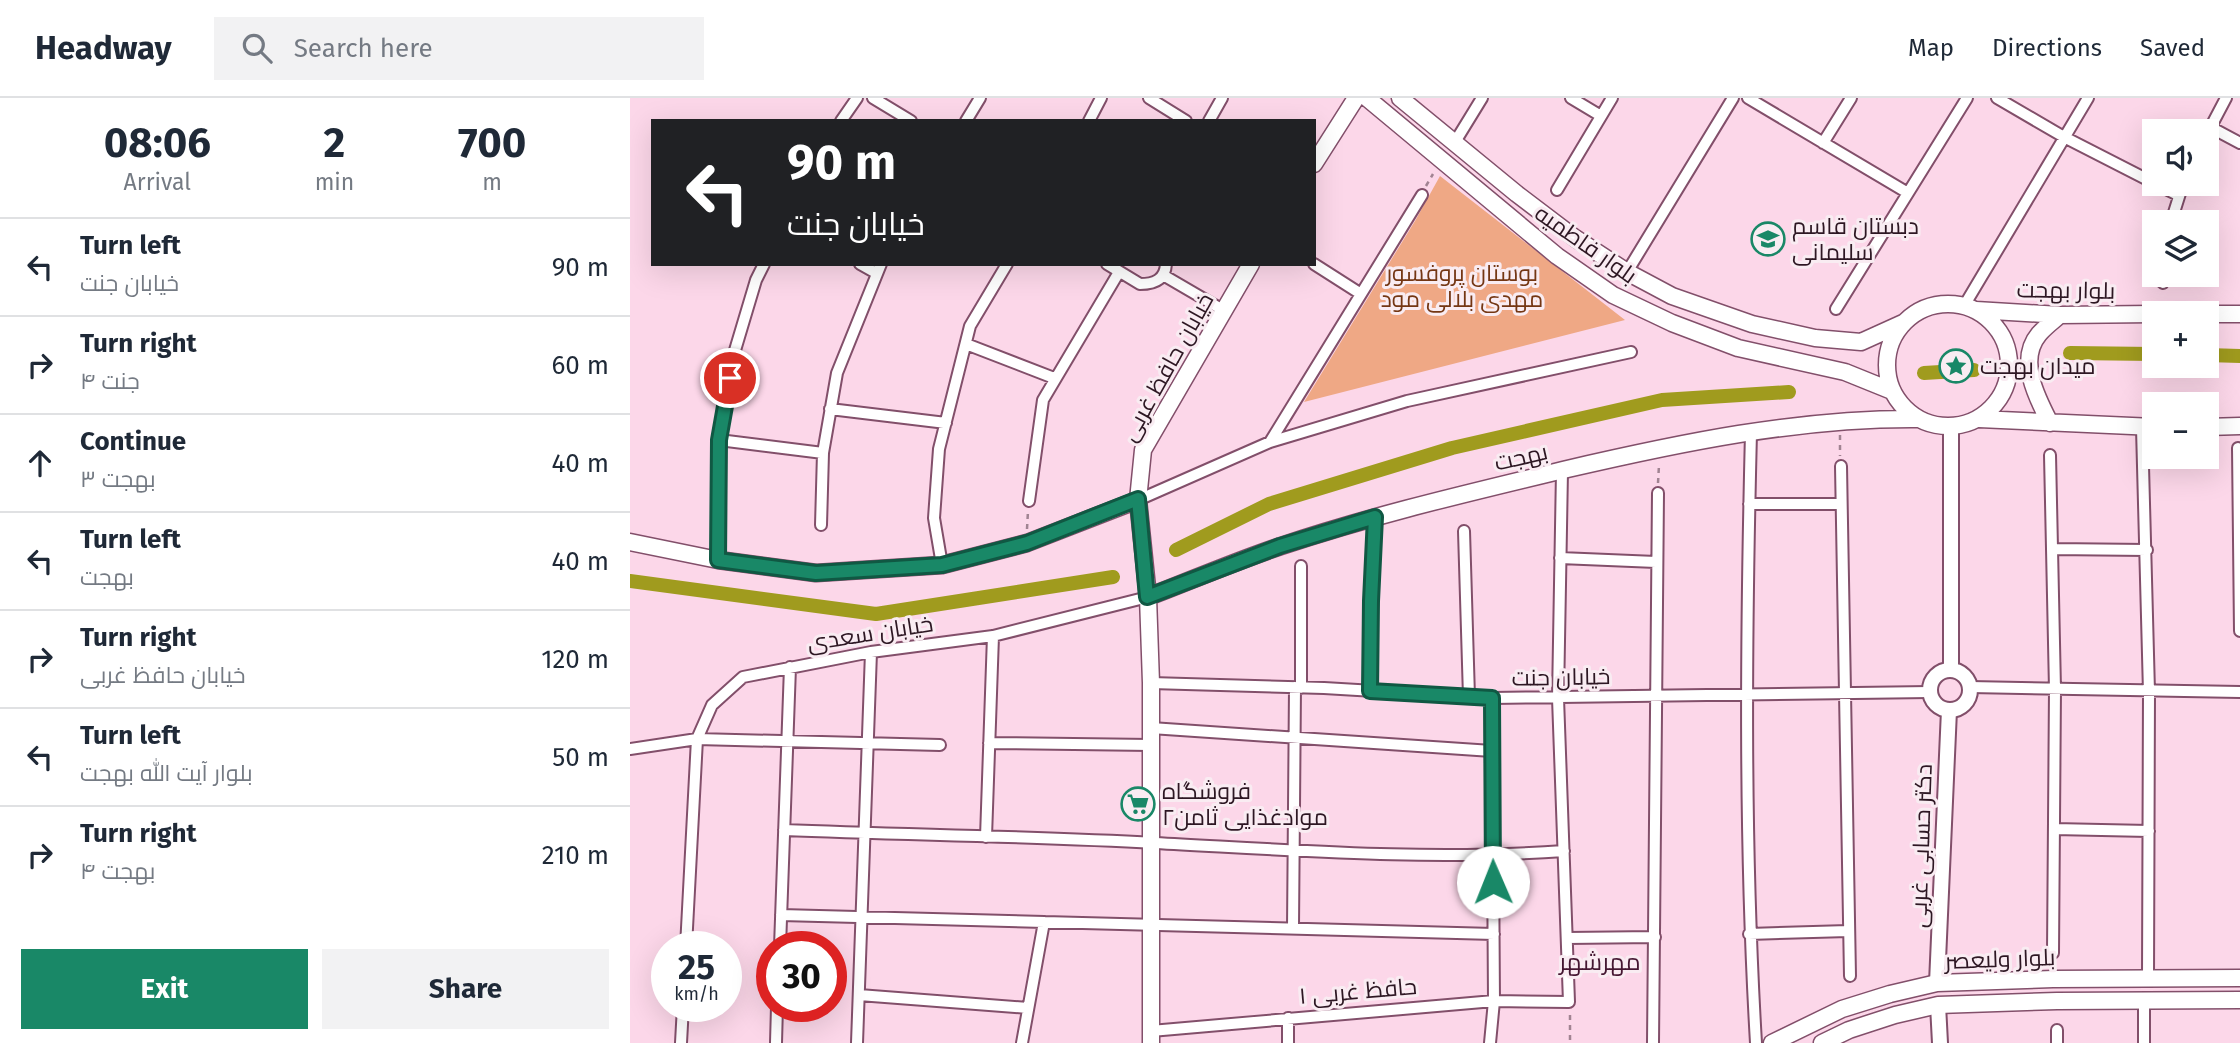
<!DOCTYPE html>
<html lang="en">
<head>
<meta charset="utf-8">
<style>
	:root { --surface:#fff; --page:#f2f2f3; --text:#1f2937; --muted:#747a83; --line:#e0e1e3; --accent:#198867 }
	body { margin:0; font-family:"Fira Sans",Cairo,sans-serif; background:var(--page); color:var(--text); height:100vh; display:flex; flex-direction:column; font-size:26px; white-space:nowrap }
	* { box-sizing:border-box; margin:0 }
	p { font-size:23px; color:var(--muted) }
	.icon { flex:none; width:38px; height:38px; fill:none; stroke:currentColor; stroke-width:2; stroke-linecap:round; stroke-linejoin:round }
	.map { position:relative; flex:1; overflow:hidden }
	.details { display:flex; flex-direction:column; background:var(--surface); width:630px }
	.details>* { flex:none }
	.guide { position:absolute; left:21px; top:21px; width:665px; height:147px; border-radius:0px; box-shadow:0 7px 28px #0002; background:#202124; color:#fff; overflow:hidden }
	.fabs { position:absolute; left:1512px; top:21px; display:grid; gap:14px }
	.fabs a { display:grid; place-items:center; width:77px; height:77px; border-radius:0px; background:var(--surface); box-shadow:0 7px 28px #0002; font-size:35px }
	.speed { position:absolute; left:21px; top:833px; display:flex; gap:14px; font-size:35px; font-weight:700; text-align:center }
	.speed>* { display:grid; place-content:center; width:91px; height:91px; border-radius:50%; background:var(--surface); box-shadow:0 7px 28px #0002; line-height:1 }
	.speed small { font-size:18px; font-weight:400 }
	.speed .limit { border:10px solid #d22; background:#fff; color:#111 }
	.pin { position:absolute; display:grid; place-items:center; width:60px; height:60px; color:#fff; margin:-30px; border:4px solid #fff; border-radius:50%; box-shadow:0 2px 7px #0007 }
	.me { position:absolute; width:77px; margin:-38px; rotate:359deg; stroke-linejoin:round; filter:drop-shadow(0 0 5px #0008) }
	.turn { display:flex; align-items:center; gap:24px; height:147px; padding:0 21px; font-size:32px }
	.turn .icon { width:91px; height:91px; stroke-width:2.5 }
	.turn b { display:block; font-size:49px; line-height:60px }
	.eta { display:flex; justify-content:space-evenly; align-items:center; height:119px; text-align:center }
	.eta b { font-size:42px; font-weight:700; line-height:49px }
	.button { display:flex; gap:14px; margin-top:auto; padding:14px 21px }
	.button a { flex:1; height:80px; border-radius:0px; background:var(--accent); color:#fff; font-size:28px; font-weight:700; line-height:80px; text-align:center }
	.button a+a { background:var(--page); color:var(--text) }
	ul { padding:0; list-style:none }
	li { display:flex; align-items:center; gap:21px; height:98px; padding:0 21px; border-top:2px solid var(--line) }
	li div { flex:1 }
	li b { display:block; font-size:26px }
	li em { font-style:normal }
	header { display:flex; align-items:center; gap:42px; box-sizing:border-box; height:98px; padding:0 35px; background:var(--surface); border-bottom:2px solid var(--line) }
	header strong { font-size:33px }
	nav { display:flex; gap:38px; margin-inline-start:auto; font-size:24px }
	.search { width:490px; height:63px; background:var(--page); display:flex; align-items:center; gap:18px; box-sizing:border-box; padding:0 24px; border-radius:0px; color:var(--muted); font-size:26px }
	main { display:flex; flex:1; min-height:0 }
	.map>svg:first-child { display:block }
	.green { fill:#efa885 }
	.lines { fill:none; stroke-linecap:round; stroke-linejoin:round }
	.canal { stroke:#a09b1e; stroke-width:14 }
	.minor-casing { stroke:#824f6a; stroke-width:14 }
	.tertiary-casing { stroke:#824f6a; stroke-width:18 }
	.secondary-casing { stroke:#824f6a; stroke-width:19 }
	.path { stroke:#a18392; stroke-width:2.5; stroke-dasharray:5 5; stroke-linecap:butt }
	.minor { stroke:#fff; stroke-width:10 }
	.tertiary { stroke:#fff; stroke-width:14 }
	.secondary { stroke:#fff; stroke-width:16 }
	.route-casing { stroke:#105843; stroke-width:18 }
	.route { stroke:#198867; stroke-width:12 }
	.labels { text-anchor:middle; stroke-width:6; stroke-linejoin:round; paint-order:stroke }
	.poi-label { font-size:23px; fill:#2d1723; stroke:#f9ecf2; text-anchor:start }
	.street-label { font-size:23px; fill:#2d1723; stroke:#f9ecf2 }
	.park-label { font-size:23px; fill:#743613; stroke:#f9ecf2 }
	.neighbourhood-label { font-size:24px; fill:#451732; stroke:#f9ecf2 }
</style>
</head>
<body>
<header>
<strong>Headway</strong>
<div class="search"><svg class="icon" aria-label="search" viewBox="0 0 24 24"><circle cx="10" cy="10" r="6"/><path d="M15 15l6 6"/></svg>Search here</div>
<nav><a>Map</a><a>Directions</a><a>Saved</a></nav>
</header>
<main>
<section class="details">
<div class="eta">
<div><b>08:06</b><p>Arrival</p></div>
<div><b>2</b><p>min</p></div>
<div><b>700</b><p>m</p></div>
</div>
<ul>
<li><svg class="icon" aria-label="left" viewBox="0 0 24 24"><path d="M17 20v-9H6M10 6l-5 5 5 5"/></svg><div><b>Turn left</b><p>خیابان جنت</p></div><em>90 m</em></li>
<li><svg class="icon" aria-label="right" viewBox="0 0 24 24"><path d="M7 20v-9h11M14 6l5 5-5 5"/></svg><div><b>Turn right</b><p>جنت ۴</p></div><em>60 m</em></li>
<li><svg class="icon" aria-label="ahead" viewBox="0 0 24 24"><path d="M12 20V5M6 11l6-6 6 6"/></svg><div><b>Continue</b><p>بهجت ۳</p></div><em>40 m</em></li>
<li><svg class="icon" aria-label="left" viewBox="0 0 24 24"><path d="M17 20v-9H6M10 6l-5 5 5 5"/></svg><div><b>Turn left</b><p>بهجت</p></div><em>40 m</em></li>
<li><svg class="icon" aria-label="right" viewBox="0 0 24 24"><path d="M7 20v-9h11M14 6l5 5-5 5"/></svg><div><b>Turn right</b><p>خیابان حافظ غربی</p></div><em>120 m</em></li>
<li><svg class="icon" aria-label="left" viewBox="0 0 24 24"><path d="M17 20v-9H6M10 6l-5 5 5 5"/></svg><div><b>Turn left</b><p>بلوار آیت الله بهجت</p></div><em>50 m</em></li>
<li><svg class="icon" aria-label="right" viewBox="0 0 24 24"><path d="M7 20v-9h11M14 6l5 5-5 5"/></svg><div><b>Turn right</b><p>بهجت ۴</p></div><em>210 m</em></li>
</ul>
<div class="button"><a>Exit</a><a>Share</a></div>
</section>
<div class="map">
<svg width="1610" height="945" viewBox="0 0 1610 945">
	<rect width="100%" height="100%" fill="#fcd7e9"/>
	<path class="green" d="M810 78 995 222 674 304 785 123Z"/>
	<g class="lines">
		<path class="canal" d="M1440 255 1524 256
			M1577 257 1610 258
			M1294 275 1344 272
			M546 452 639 406 822 350 1032 302 1159 294
			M0 483 246 516 483 479"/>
		<defs>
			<path id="minor" d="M243 0 281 23
				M519 0 556 23
				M941 0 971 18
				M1118 0 1278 95
				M1367 0 1434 39 1524 85
				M211 23 227 0
				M336 23 350 0
				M459 23 471 0
				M579 23 592 0
				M1580 29 1610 45
				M1577 36 1596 0
				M825 44 852 0
				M1193 45 1221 0
				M1526 86 1548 97
				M927 92 982 0
				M1541 124 1553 86
				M230 166 246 175
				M477 166 510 186C524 186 535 182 536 166
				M684 166 731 196
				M997 174 1103 0
				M533 177 593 212
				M1533 185 1534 177
				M1334 208 1458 0
				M1206 211 1337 0
				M336 246 424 280
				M200 311 316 325
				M1512 330 1519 594 1518 881
				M1121 334C1116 537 1114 742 1126 945
				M89 342 193 355
				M640 344 792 97
				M1608 350 1610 533
				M1420 357 1425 591 1423 855
				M1211 368 1220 878
				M508 402 640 344 777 303 1001 254
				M399 403 413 302 489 174
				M1119 406H1211
				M191 427 193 355 207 275 251 166
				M834 433 839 599
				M1422 451 1517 452
				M930 460 1026 464
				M88 462 89 342 103 259 126 182 134 166
				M312 467 304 420 309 351 340 228 377 166
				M521 585 694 590 862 600 1300 594
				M1340 589 1610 594
				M671 590V468
				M740 593 741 503 745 419
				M521 630 862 653
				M359 645 521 647
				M0 651 67 641 82 607 113 579 241 554 363 538 518 499
				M1424 731 1519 733
				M154 732C278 737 402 738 525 745 661 752 798 763 934 753
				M356 739 363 538
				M151 817 864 836
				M663 830 665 589
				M1119 836 1218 833
				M937 840 1025 839
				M56 849 67 641 310 647
				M150 849 160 569
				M229 897 398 910
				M1514 902V945
				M1427 932V945
				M521 933 864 903 939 904 928 600 932 373
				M51 945 53 908
				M146 945 147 908
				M227 945 241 554
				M392 945 414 824
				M658 945V920
				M860 945 864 903 862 600
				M1023 945 1028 395"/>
			<path id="tertiary" d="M1321 329V571
				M1300 592a20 20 0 1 1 40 0a20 20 0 1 1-40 0Z
				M1307 885 1319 612
				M1308 907 1310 945"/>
			<path id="secondary" d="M737 0 927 158 983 197 1042 225 1108 250 1215 274 1262 293
				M770 0 887 96 945 140 997 174 1042 198 1122 226 1185 240 1231 244 1273 225
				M684 66 726 0
				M1257 267a61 61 0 1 1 122 0a61 61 0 1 1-122 0Z
				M1346 212 1430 217 1524 216
				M1577 216H1610
				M1349 321 1524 329
				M1420 325C1407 300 1387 262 1409 236 1415 229 1423 223 1430 217
				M1577 329 1610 328
				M0 444 88 462 186 475 312 467 397 445 508 402
				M518 499C562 482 606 463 651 448 743 417 838 395 933 372 1049 345 1168 320 1288 321
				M521 945V585L518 499 508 402 513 352 621 166
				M1142 945 1212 911 1260 896 1307 885 1423 881 1610 880
				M1192 945 1219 932 1265 917 1308 907 1427 903 1610 902"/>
		</defs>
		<use href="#minor" class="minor-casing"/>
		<use href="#tertiary" class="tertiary-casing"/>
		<use href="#secondary" class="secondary-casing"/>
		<path class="path" d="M796 88 803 76
			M1210 337V358
			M1028 385 1029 367
			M397 431 398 413
			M940 917V945"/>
		<use href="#minor" class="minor"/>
		<use href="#tertiary" class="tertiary"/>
		<use href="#secondary" class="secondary"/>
	</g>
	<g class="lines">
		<defs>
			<path id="route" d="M100 280 89 342 88 462 186 475 312 467 397 445 508 401 517 499 650 448 745 419 741 503 740 593 862 600 863 784"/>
		</defs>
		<use href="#route" class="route-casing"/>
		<use href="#route" class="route"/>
	</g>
	<defs>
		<symbol id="school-ring" viewBox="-11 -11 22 22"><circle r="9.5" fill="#f9ecf2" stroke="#198867" stroke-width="1.5"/><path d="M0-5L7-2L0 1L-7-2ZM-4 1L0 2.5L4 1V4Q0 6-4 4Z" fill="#198867"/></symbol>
		<symbol id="sight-ring" viewBox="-11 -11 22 22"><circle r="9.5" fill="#f9ecf2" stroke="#198867" stroke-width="1.5"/><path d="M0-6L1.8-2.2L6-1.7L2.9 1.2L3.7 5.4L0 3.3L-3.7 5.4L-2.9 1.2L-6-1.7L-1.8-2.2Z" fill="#198867"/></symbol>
		<symbol id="supermarket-ring" viewBox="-11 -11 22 22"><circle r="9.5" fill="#f9ecf2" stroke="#198867" stroke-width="1.5"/><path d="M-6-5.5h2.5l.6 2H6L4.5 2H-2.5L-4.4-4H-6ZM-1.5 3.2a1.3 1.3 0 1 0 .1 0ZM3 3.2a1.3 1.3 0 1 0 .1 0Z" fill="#198867"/></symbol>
	</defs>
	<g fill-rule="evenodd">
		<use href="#school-ring" x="1119" y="122" width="38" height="38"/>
		<use href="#sight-ring" x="1307" y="249" width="38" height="38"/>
		<use href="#supermarket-ring" x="489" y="687" width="38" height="38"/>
	</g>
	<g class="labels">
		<g class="poi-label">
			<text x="1162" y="136">دبستان قاسم<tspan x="1162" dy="26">سلیمانی</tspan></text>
			<text x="1350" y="276">میدان بهجت</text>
			<text x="532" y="701">فروشگاه<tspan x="532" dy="26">موادغذایی ثامن۲</tspan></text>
		</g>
		<g class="street-label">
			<text transform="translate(956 146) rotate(35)" y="8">بلوار فاطمیه</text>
			<text transform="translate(1436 192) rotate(1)" y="8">بلوار بهجت</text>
			<text transform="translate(537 269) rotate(-61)" y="8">خیابان حافظ غربی</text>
			<text transform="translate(891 359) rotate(-13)" y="8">بهجت</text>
			<text transform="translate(240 535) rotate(-9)" y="8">خیابان سعدی</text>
			<text transform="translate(931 579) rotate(-1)" y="8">خیابان جنت</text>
			<text transform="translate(1291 748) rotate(-88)" y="8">دکتر حسابی غربی</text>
			<text transform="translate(1370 861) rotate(-2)" y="8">بلوار ولیعصر</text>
			<text transform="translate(728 893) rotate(-5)" y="8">حافظ غربی ۱</text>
		</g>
		<g class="park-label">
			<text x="832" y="183">بوستان پروفسور<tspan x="832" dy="26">مهدی بلالی مود</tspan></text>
		</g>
		<g class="neighbourhood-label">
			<text x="970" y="872">مهرشهر</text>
		</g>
	</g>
</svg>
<div class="fabs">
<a><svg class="icon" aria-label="sound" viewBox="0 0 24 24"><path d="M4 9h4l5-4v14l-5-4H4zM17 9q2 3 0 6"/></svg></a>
<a><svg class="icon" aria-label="layers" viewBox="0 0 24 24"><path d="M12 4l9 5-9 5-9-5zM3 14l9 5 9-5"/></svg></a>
<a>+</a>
<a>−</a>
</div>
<div class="speed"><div>25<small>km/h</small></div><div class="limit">30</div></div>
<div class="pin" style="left:100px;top:280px;background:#d93025"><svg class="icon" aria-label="arrive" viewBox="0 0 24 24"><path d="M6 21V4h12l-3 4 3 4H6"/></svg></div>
<svg class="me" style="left:863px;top:784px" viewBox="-20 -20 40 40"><circle r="19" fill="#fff"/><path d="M0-13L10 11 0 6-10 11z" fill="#198867"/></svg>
<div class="guide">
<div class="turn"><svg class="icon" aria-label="left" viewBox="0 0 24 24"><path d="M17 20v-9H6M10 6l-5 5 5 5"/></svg><div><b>90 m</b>خیابان جنت</div></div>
</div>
</div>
</main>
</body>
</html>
